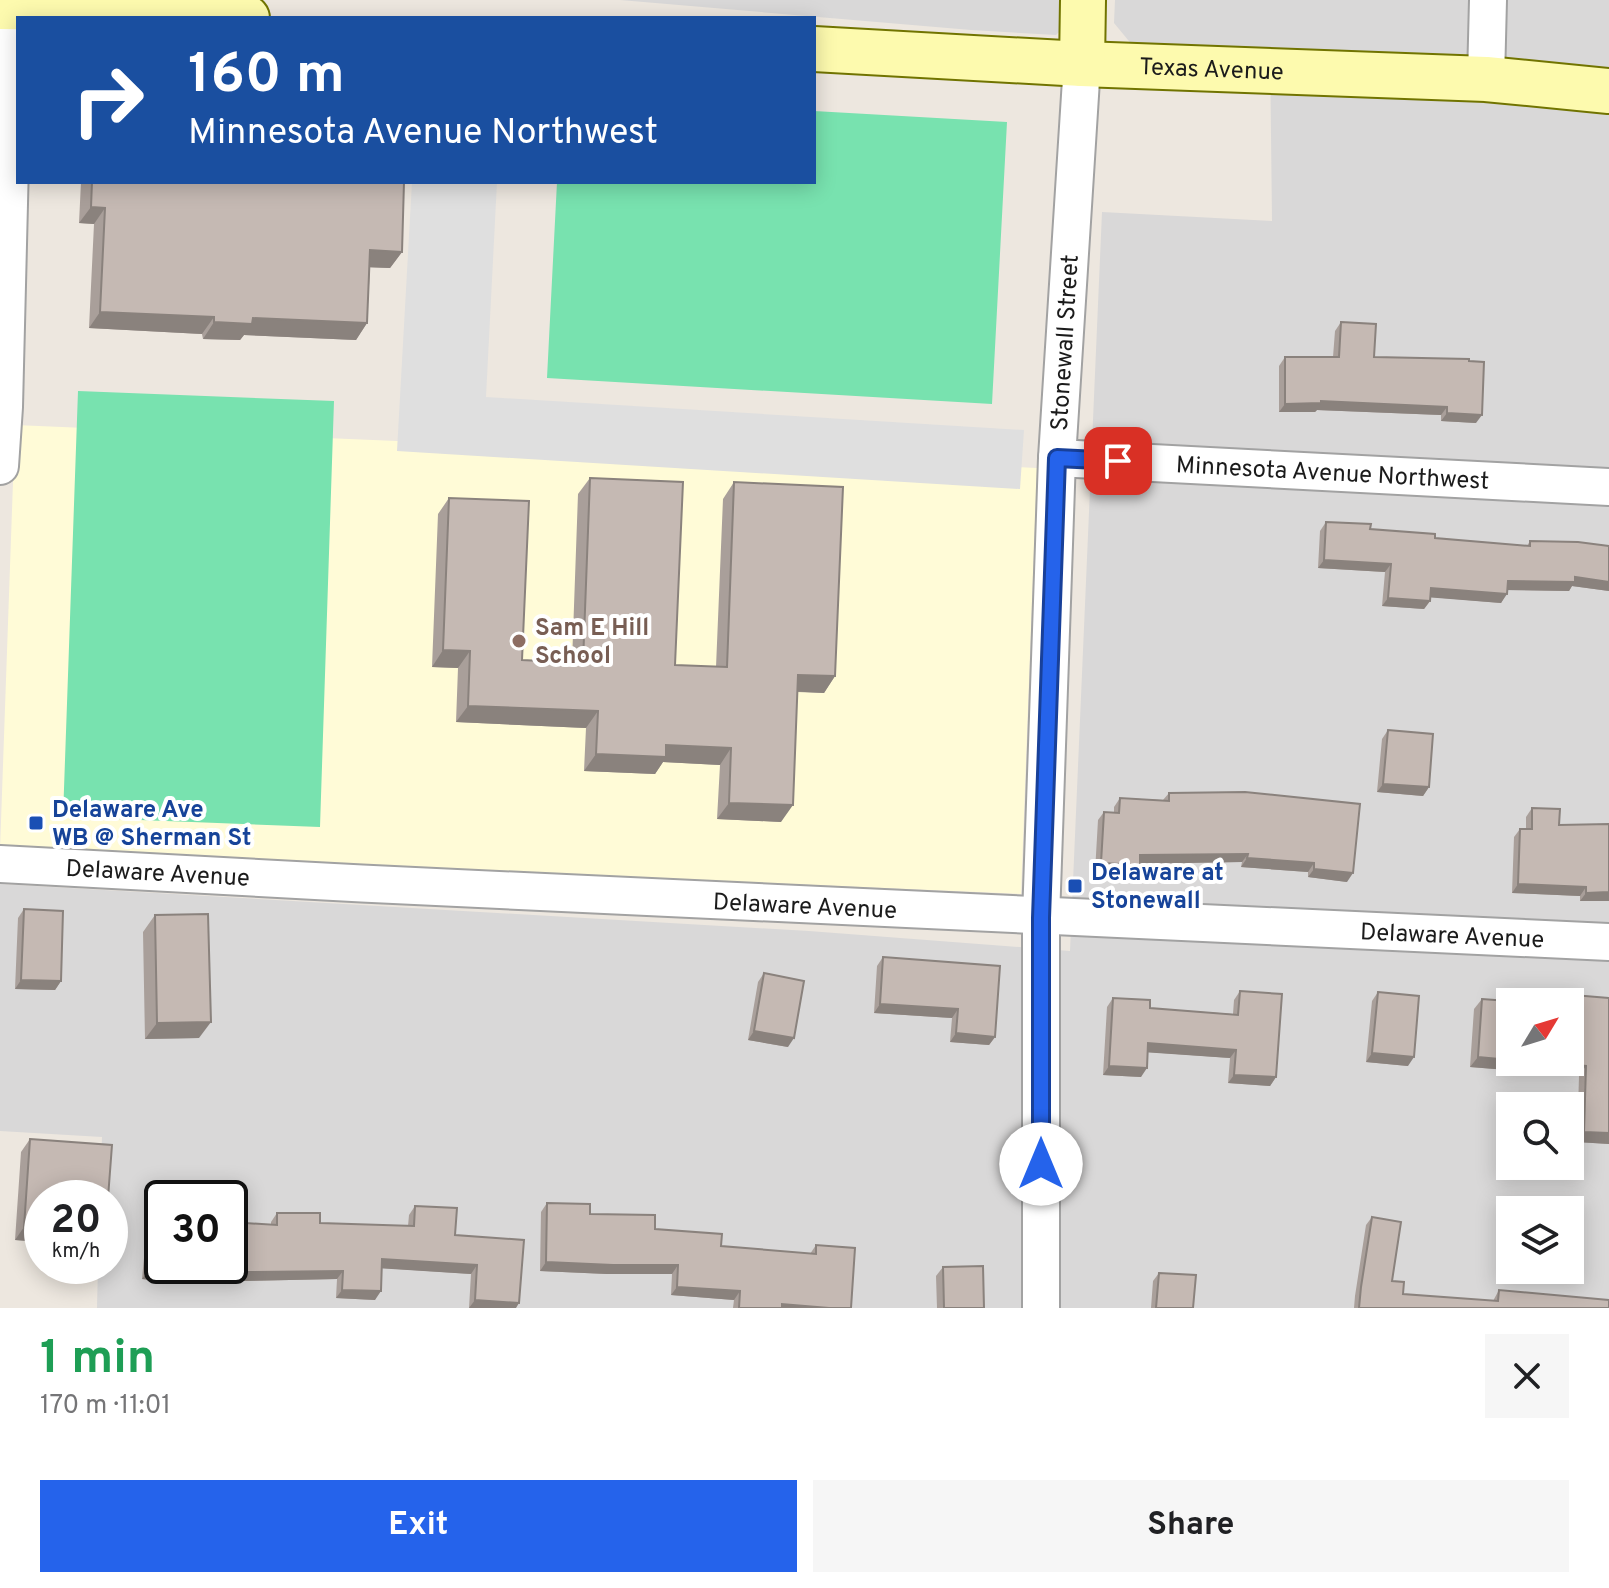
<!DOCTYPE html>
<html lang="en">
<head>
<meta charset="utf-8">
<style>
	:root { --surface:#fff; --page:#f6f6f6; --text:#202124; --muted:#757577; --accent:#2563eb }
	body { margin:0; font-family:Overpass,sans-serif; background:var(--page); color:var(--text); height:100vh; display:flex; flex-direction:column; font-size:30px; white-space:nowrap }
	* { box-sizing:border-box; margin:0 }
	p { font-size:26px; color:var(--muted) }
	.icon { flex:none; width:44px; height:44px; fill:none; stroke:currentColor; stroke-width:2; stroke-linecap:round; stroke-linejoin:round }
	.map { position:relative; height:1308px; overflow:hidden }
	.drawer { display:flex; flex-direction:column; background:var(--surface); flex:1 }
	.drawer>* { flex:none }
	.top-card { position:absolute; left:16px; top:16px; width:800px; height:168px; border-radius:0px; box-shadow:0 4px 20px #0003; background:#1a4fa0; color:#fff; overflow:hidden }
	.needle { width:52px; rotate:52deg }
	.controls { position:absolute; left:1496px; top:988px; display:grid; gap:16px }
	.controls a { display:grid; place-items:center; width:88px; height:88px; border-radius:0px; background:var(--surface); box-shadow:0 4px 20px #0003; font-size:40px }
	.speed { position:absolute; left:24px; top:1180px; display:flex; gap:16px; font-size:40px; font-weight:700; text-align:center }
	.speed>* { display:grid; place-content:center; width:104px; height:104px; border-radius:50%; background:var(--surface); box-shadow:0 4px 20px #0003; line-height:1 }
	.speed small { font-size:20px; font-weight:400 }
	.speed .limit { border:4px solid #111; border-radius:12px; background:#fff; color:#111 }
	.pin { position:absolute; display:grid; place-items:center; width:68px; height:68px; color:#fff; margin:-34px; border-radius:16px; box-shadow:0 4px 12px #0006 }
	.me { position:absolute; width:88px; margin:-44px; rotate:0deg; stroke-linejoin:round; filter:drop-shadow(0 0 6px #0008) }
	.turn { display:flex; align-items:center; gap:28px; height:168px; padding:0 40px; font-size:36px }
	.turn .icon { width:104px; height:104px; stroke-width:2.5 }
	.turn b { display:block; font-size:56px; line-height:68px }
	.round { display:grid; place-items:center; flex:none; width:84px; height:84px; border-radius:0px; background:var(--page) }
	.headline { display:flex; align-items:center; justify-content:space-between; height:136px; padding:0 40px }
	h1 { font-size:48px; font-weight:700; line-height:60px; color:#1e9e55 }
	.action { display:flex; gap:16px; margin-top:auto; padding:16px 40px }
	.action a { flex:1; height:92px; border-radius:0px; background:var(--accent); color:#fff; font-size:32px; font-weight:700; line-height:92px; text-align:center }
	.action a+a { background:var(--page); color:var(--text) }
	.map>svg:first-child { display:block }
	.residential { fill:#d9d8d8; fill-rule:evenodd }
	.education { fill:#fffbd7 }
	.pitch { fill:#78e2af }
	.parking { fill:#dfdfdf }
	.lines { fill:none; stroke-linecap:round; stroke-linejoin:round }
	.street-casing { stroke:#a2a2a2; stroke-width:40 }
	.secondary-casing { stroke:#717400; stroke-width:48 }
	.street { stroke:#fff; stroke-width:36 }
	.secondary { stroke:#fdfaae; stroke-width:44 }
	.wall { fill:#a99f9a }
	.shaded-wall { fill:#8a827d }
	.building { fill:#c5b9b3; stroke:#8a827d; stroke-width:2 }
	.route-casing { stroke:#184099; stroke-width:20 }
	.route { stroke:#2563eb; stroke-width:14 }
	.education-dot { fill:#8d6e63; stroke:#fff; stroke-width:3 }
	.transit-dot { fill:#1a4fb4; stroke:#fff; stroke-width:3 }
	.labels { text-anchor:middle; stroke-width:8; stroke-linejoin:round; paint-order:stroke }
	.street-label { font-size:24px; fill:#1b1b1b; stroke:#fff }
	.education-label { font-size:24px; font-weight:bold; fill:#785e54; stroke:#fff; text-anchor:start }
	.transit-label { font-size:24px; font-weight:bold; fill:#164399; stroke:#fff; text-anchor:start }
</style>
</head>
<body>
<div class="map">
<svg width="1609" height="1308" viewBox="0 0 1609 1308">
	<rect width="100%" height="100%" fill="#ede7df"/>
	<path class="residential" d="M620 0H1067L1064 27 1056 35 971 30Z
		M1115 0H1609V1308H97L98 1266H110V1198H100L102 1137 0 1131V884L809 931 1070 951 1102 212 1272 221 1270 48 1133 46 1114 23ZM1510 1002H1570V1062H1510ZM1510 1106H1570V1166H1510ZM162 1198H230V1266H162ZM1510 1210H1570V1270H1510Z"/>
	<path class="education" d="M15 425 1037 468 1021 894 0 850Z"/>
	<path class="pitch" d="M814 111 1007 122 992 404 547 378 557 182H814Z
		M78 391 334 401 320 827 63 817Z"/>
	<path class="parking" d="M412 182H497L486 397 1024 430 1020 489 397 451Z"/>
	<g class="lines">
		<defs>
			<g id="street">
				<path d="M1486 79 1488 0"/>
				<path id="s1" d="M1057 458 1609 487"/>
				<path d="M0 466 4 407 14 0"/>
				<path id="s2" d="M0 864C536 894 1072 919 1609 942"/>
				<path id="s3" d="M1041 1308V918L1057 458 1082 64"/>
			</g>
			<g id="secondary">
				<path d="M0 7 80 8 247 18"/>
				<path id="s4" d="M814 49 1082 64 1486 79 1609 91"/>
				<path d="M1082 64 1083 0"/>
			</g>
		</defs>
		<use href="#street" class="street-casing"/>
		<use href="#secondary" class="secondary-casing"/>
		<use href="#street" class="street"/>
		<use href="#secondary" class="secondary"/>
	</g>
	<path class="wall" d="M81 182H404L402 252 390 268 370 267 367 323 356 340 244 335 240 340 203 339 202 334 89 328 94 224 79 223Z
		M1341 322 1374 357 1476 423 1441 421V415L1317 410 1315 412H1279V366L1285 357H1333L1335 331Z
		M590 478 675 665 716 667 723 499 734 482 835 676 824 693 797 692 781 822 717 819 720 765 663 762 655 774 584 771 586 728 456 722 458 668 432 667 438 514 449 498 522 660 572 662 578 494Z
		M1326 522 1435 538 1527 546 1530 541 1609 546V591L1572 586 1569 591 1508 590 1501 603 1431 597 1430 601 1424 609 1382 606 1385 572 1318 568 1320 531Z
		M1388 730 1429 787 1423 796 1377 792 1382 739Z
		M1245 792 1347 882 1308 877V872L1241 867 1242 862 1140 863 1133 873 1095 872 1098 820 1104 812H1114V807L1120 798 1163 800 1169 793Z
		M1532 808 1559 825 1609 901H1580V896L1512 893 1514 837 1520 829H1526V817Z
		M24 909 61 981 55 990 15 989 18 918Z
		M155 915 199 1038 145 1039 143 932Z
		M883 957 995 1037 989 1045 950 1042 952 1018 874 1013 877 966Z
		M764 973 788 1047 748 1040 758 982Z
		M1240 991 1276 1077 1270 1086 1228 1083 1230 1058 1148 1052 1141 1077 1103 1075 1107 1007 1113 998 1150 1008 1233 1014 1234 1000Z
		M1378 992 1408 1066 1366 1062 1372 1001Z
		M1573 995 1609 1106V1144L1577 1142 1579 1076 1470 1067 1474 1009 1482 999 1570 1062V1002H1568Z
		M30 1139 42 1242 15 1240 21 1152Z
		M547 1203 721 1246 810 1254 816 1245 851 1308H733L734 1300 671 1295 672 1274H607L540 1271 541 1212Z
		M415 1206 455 1235 516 1308H469L471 1274 382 1268 375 1300 336 1298 337 1279 240 1281 185 1277 181 1283 142 1279 147 1226 153 1217 162 1266 271 1225V1222L277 1213 320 1223 408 1226 409 1215Z
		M1372 1217 1392 1281 1403 1294 1493 1301 1499 1290 1609 1308H1354L1355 1296 1366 1225Z
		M943 1267 984 1308H937L936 1276Z
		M1159 1273 1193 1308H1151L1153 1281Z"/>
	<path class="shaded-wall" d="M91 207 105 208 94 224 79 223Z
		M370 250 402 252 390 268 359 267Z
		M100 312 214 317 202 334 89 328Z
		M253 318 367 323 356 340 244 335 240 340 203 339 214 322Z
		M1321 401 1447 407 1441 415 1317 410 1315 412H1279L1285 404Z
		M1447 413 1482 415 1476 423 1441 421Z
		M1324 560 1391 564 1385 572 1318 568Z
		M1575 577 1609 582V591L1572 586 1569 591 1502 590 1508 581Z
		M1431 588 1507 594 1501 603 1425 597Z
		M1388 598 1430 601 1424 609 1382 606Z
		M443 650 470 651 458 668 432 667Z
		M798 675 835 676 824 693 786 691Z
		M468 706 598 711 586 728 456 722Z
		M666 745 731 748 720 765 663 762 655 774 584 771 596 754Z
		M1383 784 1429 787 1423 796 1377 792Z
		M729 803 793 805 781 822 717 819Z
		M1248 854 1242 862 1134 864 1140 855Z
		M1247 858 1314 863 1308 872 1241 867Z
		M1101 863 1140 865 1133 873 1095 872Z
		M1314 869 1353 873 1347 882 1308 877Z
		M1518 884 1586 887 1580 896 1512 893Z
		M1609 892V901H1580L1586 893Z
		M21 980 61 981 55 990 15 989Z
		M880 1004 958 1009 952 1018 874 1013Z
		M211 1022 199 1038 145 1039 157 1023Z
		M754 1031 794 1038 788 1047 748 1040Z
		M956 1033 995 1037 989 1045 950 1042Z
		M1148 1043 1236 1050 1230 1058 1142 1052Z
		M1372 1053 1414 1057 1408 1066 1366 1062Z
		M1478 1057 1510 1060V1062H1540L1586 1066 1579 1076 1470 1067Z
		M1109 1066 1147 1068 1141 1077 1103 1075Z
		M1234 1075 1276 1077 1270 1086 1228 1083Z
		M1584 1132 1609 1133V1144L1577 1142Z
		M24 1227 42 1228V1242L15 1240Z
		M382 1259 477 1265 471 1274 376 1268Z
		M546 1262 678 1265 672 1274H607L540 1271Z
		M188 1268 343 1271 337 1279 240 1281 185 1277 181 1283 142 1279 148 1271Z
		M677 1287 740 1291 734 1300 671 1295Z
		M342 1290 381 1291 375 1300 336 1298Z
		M475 1300 519 1303 516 1308H469Z
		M782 1304 829 1308H779Z"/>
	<path class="building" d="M92 182H404L402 252 370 250 367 323 253 318 252 324 214 322V317L100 312 105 208 91 207Z
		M1341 322 1376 324 1374 357 1469 359V361L1484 362 1482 415 1447 413V407L1321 401V403L1285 404V357H1339Z
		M590 478 683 482 675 665 727 667 734 482 843 487 835 676 798 675 793 805 729 803 731 748 666 745V757L596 754 598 711 468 706 470 651 443 650 449 498 529 501 522 660 583 663Z
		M1326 522 1371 524 1370 529 1435 534V538L1530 546V541L1578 542 1609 546V582L1575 577V582L1508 581 1507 594 1431 588 1430 601 1388 598 1391 564 1324 560Z
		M1388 730 1433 734 1429 787 1383 784Z
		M1245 792 1360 804 1353 873 1314 869V863L1247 858 1248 854 1140 855V865L1101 863 1104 812 1119 813 1120 798 1169 801V793Z
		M1532 808 1560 809 1559 825 1609 824V892L1586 893V887L1518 884 1520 829H1532Z
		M24 909 63 911 61 981 21 980Z
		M208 914 211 1022 157 1023 155 915Z
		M883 957 1000 966 995 1037 956 1033 958 1009 880 1004Z
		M764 973 804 981 794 1038 754 1031Z
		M1240 991 1282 994 1276 1077 1234 1075 1236 1050 1148 1043 1147 1068 1109 1066 1113 998 1150 1000V1008L1238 1015Z
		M1378 992 1419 996 1414 1057 1372 1053Z
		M1573 995 1609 998V1133L1584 1132 1586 1066 1540 1062H1570V1006H1572Z
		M1482 999 1521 1002H1510V1060L1478 1057Z
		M30 1139 112 1145 108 1198H42V1228L24 1227Z
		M547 1203 590 1204V1214L655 1215V1229L722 1234 721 1246 816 1254V1245L855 1248 851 1308H829L782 1304V1308H739L740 1291 677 1287 678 1265H613L546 1262Z
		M415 1206 457 1208 455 1235 524 1240 519 1303 475 1300 477 1265 382 1259 381 1291 342 1290 343 1271 246 1272 188 1268 187 1275 148 1271 153 1217 162 1218V1266H230V1222L277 1225V1213H320V1223L414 1226Z
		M1372 1217 1401 1222 1392 1281 1404 1282 1403 1294 1498 1301 1499 1290 1609 1300V1308H1359L1361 1287Z
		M983 1266 984 1308H944L943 1267Z
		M1159 1273 1196 1275 1193 1308H1156Z"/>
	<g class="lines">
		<defs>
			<path id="route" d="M1041 1164V918L1057 458 1118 461"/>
		</defs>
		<use href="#route" class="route-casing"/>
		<use href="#route" class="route"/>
	</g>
	<circle class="education-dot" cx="519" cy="641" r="8"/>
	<g class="transit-dot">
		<rect x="28" y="815" width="16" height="16" rx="4"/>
		<rect x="1067" y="878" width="16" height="16" rx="4"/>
	</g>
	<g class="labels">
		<g class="street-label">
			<text dy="8" stroke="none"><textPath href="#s4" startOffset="398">Texas Avenue</textPath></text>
			<text dy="8" stroke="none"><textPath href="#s3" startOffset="966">Stonewall Street</textPath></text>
			<text dy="8" stroke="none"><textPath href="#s1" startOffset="276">Minnesota Avenue Northwest</textPath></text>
			<text dy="8" stroke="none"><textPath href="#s2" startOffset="158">Delaware Avenue</textPath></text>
			<text dy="8" stroke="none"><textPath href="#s2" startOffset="806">Delaware Avenue</textPath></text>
			<text dy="8" stroke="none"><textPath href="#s2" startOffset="1454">Delaware Avenue</textPath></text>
		</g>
		<g class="education-label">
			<text x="535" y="635">Sam E Hill<tspan x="535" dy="28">School</tspan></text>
		</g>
		<g class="transit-label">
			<text x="52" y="817">Delaware Ave<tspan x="52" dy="28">WB @ Sherman St</tspan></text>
			<text x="1091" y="880">Delaware at<tspan x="1091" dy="28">Stonewall</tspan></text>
		</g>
	</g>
</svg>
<div class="controls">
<a><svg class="needle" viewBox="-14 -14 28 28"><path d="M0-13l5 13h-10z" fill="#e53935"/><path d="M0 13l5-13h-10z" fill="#757577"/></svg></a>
<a><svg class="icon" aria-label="search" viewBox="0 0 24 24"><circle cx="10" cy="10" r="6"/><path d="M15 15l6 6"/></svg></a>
<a><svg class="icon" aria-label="layers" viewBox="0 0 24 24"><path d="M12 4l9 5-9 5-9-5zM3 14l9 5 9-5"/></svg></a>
</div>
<div class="speed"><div>20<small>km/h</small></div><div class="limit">30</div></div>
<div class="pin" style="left:1118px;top:461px;background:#d93025"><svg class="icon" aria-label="arrive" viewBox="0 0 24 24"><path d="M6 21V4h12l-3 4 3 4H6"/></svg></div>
<svg class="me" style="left:1041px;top:1164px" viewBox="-20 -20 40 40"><circle r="19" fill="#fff"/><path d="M0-13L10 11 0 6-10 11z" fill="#2563eb"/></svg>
<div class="top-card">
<div class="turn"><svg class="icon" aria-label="right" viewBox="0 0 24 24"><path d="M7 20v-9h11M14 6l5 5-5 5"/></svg><div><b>160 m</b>Minnesota Avenue Northwest</div></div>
</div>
</div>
<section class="drawer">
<div class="headline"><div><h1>1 min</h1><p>170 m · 11:01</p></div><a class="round"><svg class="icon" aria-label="close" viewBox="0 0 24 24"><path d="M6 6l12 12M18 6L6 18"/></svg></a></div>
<div class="action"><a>Exit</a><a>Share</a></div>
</section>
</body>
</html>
